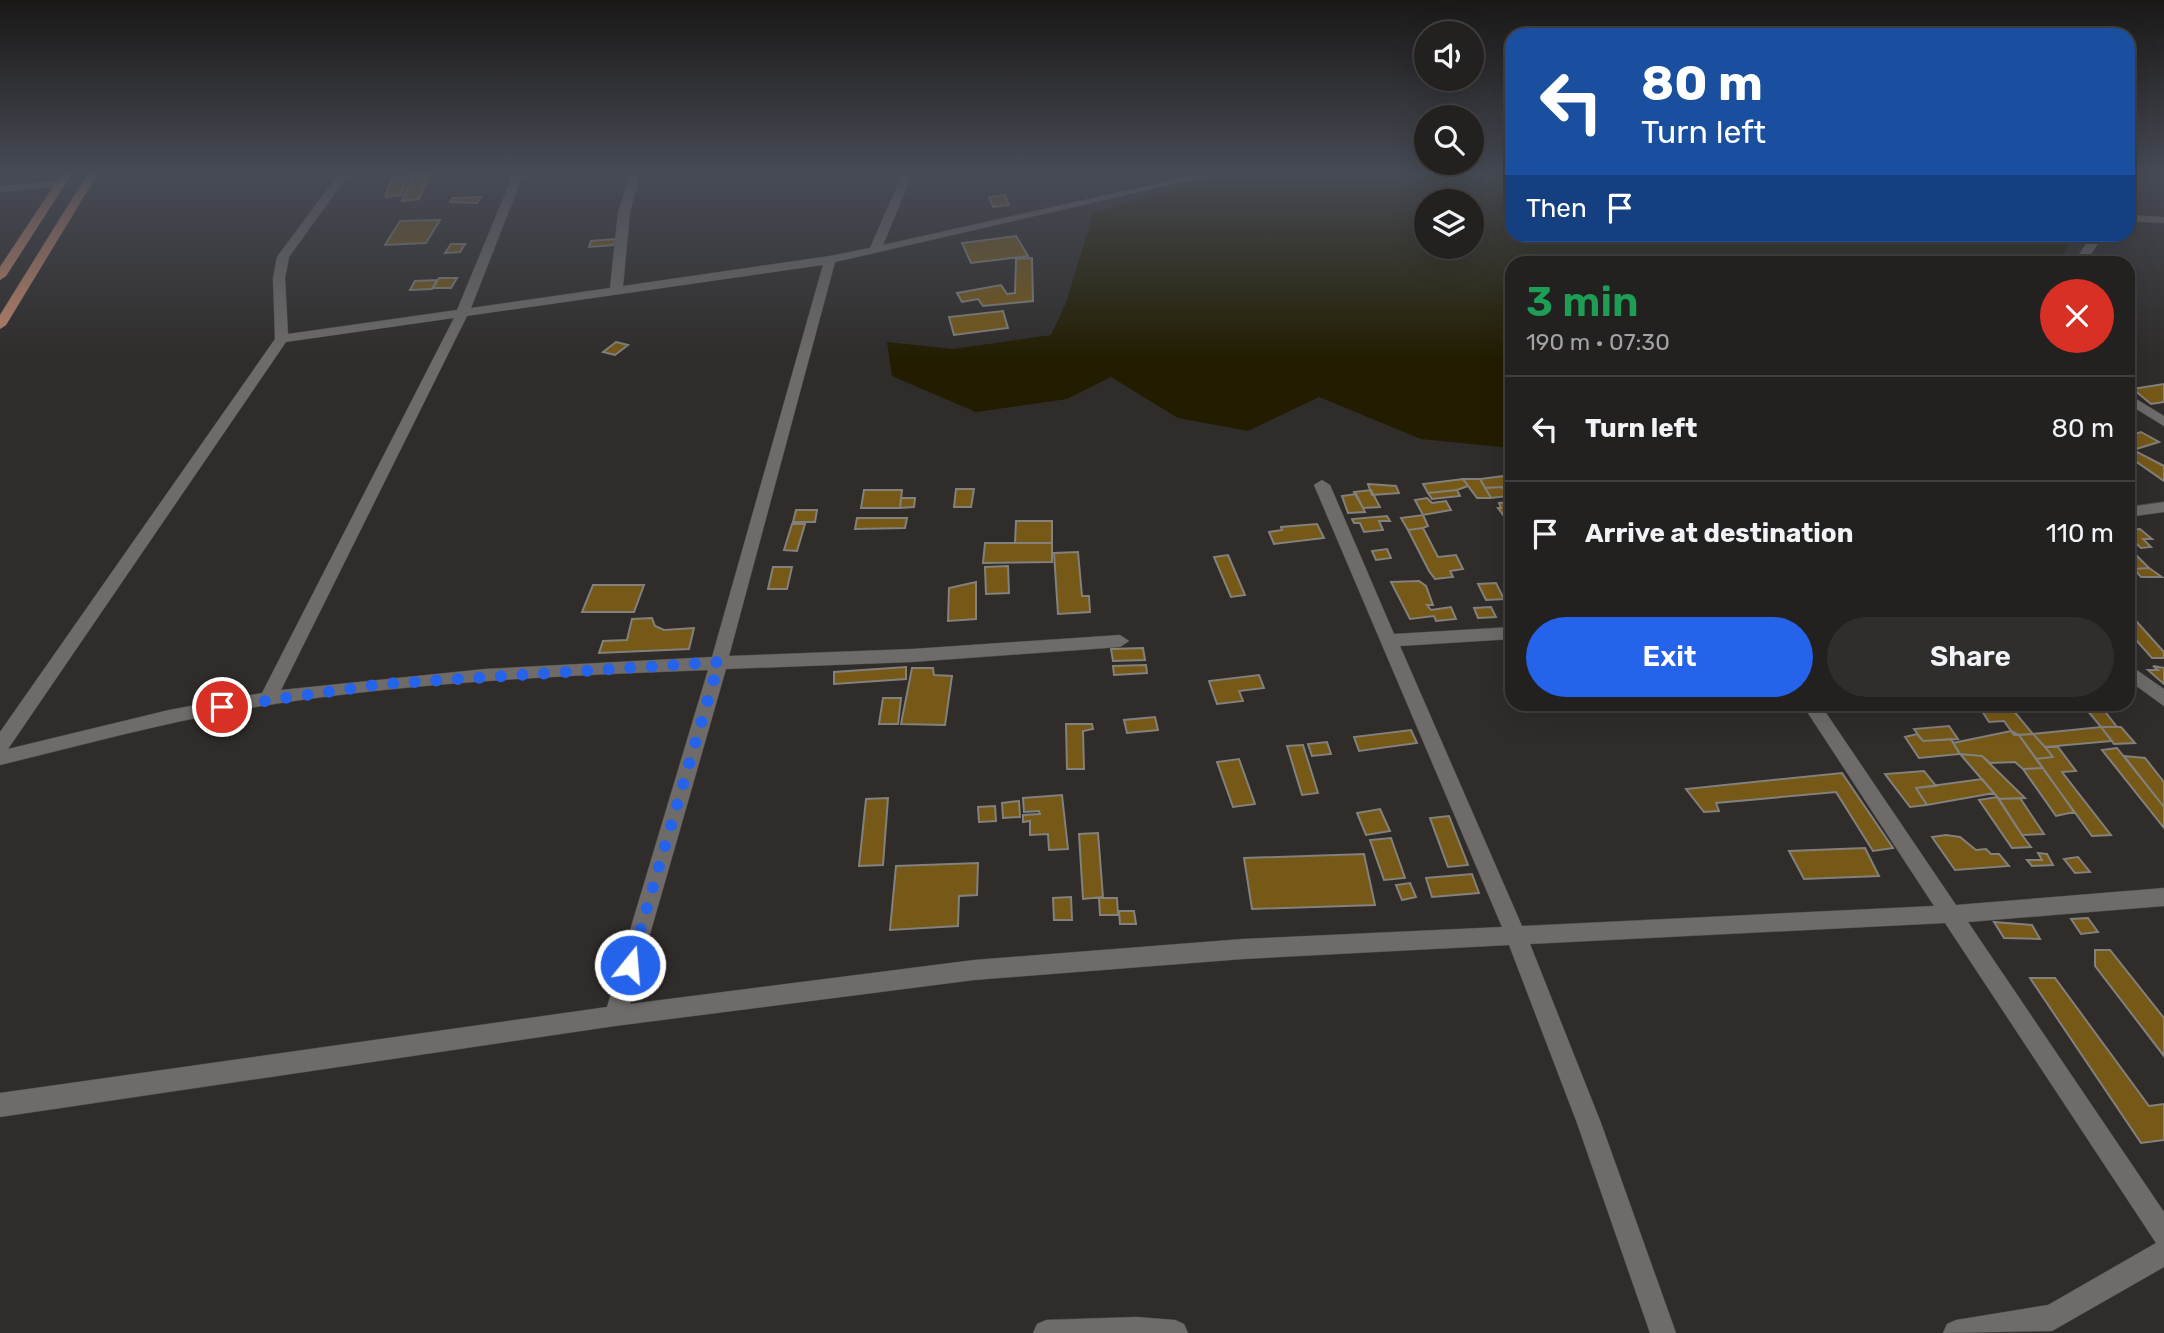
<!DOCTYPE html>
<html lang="en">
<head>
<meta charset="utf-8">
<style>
	:root { --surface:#232120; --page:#2f2e2d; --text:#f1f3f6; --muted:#a3a3a5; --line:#403e3e; --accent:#2563eb }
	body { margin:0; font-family:Rubik,sans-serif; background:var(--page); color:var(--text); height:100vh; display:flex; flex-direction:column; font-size:26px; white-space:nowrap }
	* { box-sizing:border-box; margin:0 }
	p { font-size:23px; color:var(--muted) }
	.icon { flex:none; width:38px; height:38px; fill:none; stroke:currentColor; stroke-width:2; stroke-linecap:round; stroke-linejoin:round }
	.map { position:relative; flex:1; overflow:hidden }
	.side { position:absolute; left:1505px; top:256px; width:630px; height:455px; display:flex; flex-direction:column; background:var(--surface); border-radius:21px; box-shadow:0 7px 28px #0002,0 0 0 2px var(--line) }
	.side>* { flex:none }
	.hud { position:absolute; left:1505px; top:28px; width:630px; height:214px; border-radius:21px; box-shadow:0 7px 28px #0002,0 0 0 2px var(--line); background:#1a4fa0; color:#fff; overflow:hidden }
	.controls { position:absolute; left:1414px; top:21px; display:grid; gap:14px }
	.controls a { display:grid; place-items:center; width:70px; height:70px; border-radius:50%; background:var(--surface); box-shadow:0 7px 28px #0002,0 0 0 2px var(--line); font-size:35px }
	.pin { position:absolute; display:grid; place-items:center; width:60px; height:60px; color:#fff; margin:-30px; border:4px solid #fff; border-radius:50%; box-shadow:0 2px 7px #0007 }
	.me { position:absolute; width:77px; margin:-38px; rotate:17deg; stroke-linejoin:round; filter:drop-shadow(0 0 5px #0008) }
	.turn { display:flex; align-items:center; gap:24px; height:147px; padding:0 21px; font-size:32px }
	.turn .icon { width:91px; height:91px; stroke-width:2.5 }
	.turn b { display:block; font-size:49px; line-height:60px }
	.then { display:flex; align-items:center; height:66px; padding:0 21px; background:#0003; gap:14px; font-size:26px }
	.round { display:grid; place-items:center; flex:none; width:74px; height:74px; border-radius:37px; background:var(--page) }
	.overview { display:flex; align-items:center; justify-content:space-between; height:119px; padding:0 21px }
	h1 { font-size:42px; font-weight:600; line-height:52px; color:#1e9e55 }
	.primary-button { display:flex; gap:14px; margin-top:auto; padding:14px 21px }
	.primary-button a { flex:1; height:80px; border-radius:42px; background:var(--accent); color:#fff; font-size:28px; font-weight:600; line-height:80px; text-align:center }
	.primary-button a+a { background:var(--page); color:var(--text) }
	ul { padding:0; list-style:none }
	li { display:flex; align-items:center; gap:21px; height:105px; padding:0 21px; border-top:2px solid var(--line) }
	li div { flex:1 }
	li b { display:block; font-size:26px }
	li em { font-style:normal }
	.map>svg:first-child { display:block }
	.water { fill:#221d00; fill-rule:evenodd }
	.building { fill:#765817; stroke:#82817d; stroke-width:2 }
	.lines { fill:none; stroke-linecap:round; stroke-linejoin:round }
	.minor-casing { stroke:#4c4a48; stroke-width:1 }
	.primary-casing { stroke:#4c4a48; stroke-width:1 }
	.minor { fill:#6e6b69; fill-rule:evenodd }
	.primary { fill:#be8368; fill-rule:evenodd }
	.route { stroke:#2563eb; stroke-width:12; stroke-dasharray:0 21.6 }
</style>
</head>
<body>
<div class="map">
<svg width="2164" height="1333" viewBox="0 0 2164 1333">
	<rect width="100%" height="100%" fill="#2f2c2a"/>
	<path class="water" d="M1241 175H1512V234L2074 235 2058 262H1512V448L1421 439 1319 397 1248 431 1178 418 1111 377 1067 399 976 412 892 376 887 342 953 349 1051 335 1066 303 1093 214 1178 188ZM1426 201H1472V247H1426Z"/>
	<path class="building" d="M413 175H429L419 199 402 201Z
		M408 176 401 195 385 197 392 178Z
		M1005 195 1009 205 993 207 989 197Z
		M481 197 477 203 450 202 453 198Z
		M440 220 426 243 385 245 400 221Z
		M1016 236 1028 256 971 263 962 243Z
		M615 239 614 245 589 247 591 241Z
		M451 244H465L460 252 445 253Z
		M1032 258 1033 301 983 306 978 299 962 302 957 293 1001 285 1007 294 1015 293 1016 259Z
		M439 278H457L451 288H433Z
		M437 280 432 289 410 290 415 281Z
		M1003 311 1008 328 954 335 949 317Z
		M616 342 628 345 615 355 603 352Z
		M2164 384V402L2151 404 2133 389Z
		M2141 432 2159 442 2133 450 2164 466V481L2128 456V436Z
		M1512 475V485L1502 487 1485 488 1480 479Z
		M1463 479H1480L1491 498H1477Z
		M1463 479 1468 486 1457 490 1428 493 1423 484Z
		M1368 484 1396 486 1399 493 1372 495Z
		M1502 487 1508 496 1491 498 1485 488Z
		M956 489H974L971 507H954Z
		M864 490H902L900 508H861Z
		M1371 490 1380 507 1363 508 1354 492Z
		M1457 490 1460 496 1432 499 1428 493Z
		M1356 494 1365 512 1348 513 1342 496Z
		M901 498H915L914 507 900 508Z
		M1427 498 1432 503 1446 501 1451 510 1423 515 1415 500Z
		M1512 502V513H1509L1510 524 1498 508H1501L1499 503Z
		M796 510H817L815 522H793Z
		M1423 515 1428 526 1423 528 1408 530 1401 518Z
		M1387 516 1390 521H1379L1383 530 1364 532 1360 523H1354L1352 519Z
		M857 518H907L905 528 855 529Z
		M1016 521H1052V543H1015Z
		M792 524H805L797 551 784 550Z
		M1317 524 1324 538 1274 544 1269 532 1282 530 1281 527Z
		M1423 528 1438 557 1456 555 1463 569 1450 571 1453 577 1435 579 1429 571 1408 530Z
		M2140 529 2152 539H2143L2151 547 2141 548 2128 536V530Z
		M985 543H1052V562L983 563Z
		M2128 547 2149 568 2134 569 2128 563Z
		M1387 549 1391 558 1376 560 1372 551Z
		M1078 552 1082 596H1089L1090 612 1058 614 1054 553Z
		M1228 555 1245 595 1231 597 1214 557Z
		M1008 566 1009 593 986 594 985 567Z
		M773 567H792L787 589H768Z
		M2149 568 2162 577H2141L2134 569Z
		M1419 581 1426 586 1433 605H1427L1431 610 1451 607 1456 619 1436 621 1434 616 1410 619 1391 582Z
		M976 582V619L948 621 949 588Z
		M1496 583 1504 599 1486 600 1478 584Z
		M593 585H644L634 612H582Z
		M1491 607 1496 617 1478 618 1474 608Z
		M2128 612 2164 652V658H2152L2128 631Z
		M652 618 655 626 664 630 694 628 689 649 599 653 603 641 627 640 632 619Z
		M1143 648 1145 660 1113 661 1111 649Z
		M1146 665 1147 673 1114 675 1113 666Z
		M2153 666 2164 668V684L2148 670H2158Z
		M906 667V679L834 684V672Z
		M912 668H933L934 675 952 676 945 725 901 724Z
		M1259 675 1264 688 1239 691 1243 701 1217 704 1209 681Z
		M883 698H901L898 724H879Z
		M1991 704H2008L2033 734 2014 735 2004 721 1989 722 1980 708 1994 707Z
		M2082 704H2099L2117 727H2101Z
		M1155 717 1158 730 1127 733 1124 720Z
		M1066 724H1092L1093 729 1083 731 1084 769H1067Z
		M1949 726 1958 739 1923 741 1914 729Z
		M2101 727H2121L2135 743 2114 744Z
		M2101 727 2112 741 2045 747 2033 734Z
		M1411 730 1417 743 1359 751 1354 737Z
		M2011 731 2019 735 2043 768 2023 769 2015 762 1990 763 1982 756 1960 754 1953 743Z
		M1917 734 1923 741 1951 739 1960 754 1919 758 1905 737Z
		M2033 734 2045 747 2053 757 2036 759 2019 735Z
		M1327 742 1331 754 1312 756 1308 744Z
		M1303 745 1318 793 1302 795 1287 746Z
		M2045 747H2058L2076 771 2062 772 2111 835 2092 836 2036 759 2053 757Z
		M2117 748 2164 807V828L2102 750Z
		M1960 754 1982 756 2025 798 1999 799Z
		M2124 756 2145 758 2164 782V807Z
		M1239 759 1255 804 1233 807 1217 762Z
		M2043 768 2074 812 2056 816 2023 769Z
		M1924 771 1936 786 1916 788 1927 805 1910 807 1885 774Z
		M1842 773 1893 848 1873 851 1836 792 1716 803 1719 811 1704 812 1686 789Z
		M1982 779 1994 793 1927 805 1916 788Z
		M1062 795 1068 849 1049 850 1048 834 1030 835V821L1023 822V815L1040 814 1039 811 1024 812 1023 798Z
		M1997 797 2022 835 2031 847 2012 848 1979 800Z
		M888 798 883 865 859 866 866 799Z
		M2020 798 2044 834 2022 835 1999 799Z
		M1019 801 1020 817 1003 818 1002 803Z
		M995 806 996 821 979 822 978 807Z
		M1380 809 1390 831 1366 835 1357 813Z
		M1449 816 1468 865 1448 867 1430 818Z
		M1098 833 1103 897 1083 899 1079 834Z
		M1946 835 1960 837 1976 850 1986 849 1991 854H1999L2009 866 1955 870 1932 837Z
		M1391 838 1405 878 1384 880 1370 840Z
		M1865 848 1879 876 1804 879 1789 851Z
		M2038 853 2047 854 2053 865 2032 866 2027 860H2042Z
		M1364 854 1375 905 1252 909 1244 858Z
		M2078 857 2090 872 2075 873 2064 859Z
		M978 863 977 895 959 896 958 926 890 930 896 866Z
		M1472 874 1479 893 1432 897 1426 878Z
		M1410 883 1416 897 1402 900 1396 885Z
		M1071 897 1072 920H1054L1053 898Z
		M1099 898H1117L1118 915H1100Z
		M1119 911H1134L1136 924H1120Z
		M2088 918 2098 932 2081 934 2071 919Z
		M1994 922 2032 925 2040 939 2004 938Z
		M2095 950H2110L2164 1018V1056L2095 966Z
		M2030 978H2055L2149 1106 2164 1104V1140L2141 1143Z"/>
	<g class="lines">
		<defs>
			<path id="minor" d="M338 175H348L289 257 285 278 288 334 457 310 513 175H523L471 308 610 288 618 212 630 175H640L630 212 623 286 830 256 870 248 902 175H912L883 245 1195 175H1213L835 262 729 656 912 649 1120 635 1129 641 1120 647 912 662 726 669 630 1004 974 960 1243 939 1502 927 1314 485 1322 480 1330 485 1394 634 1512 627V639L1400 646 1522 926 1934 906 1802 704H1820L1956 905 2164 888V906L1968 922 2164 1212V1267L2052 1331 1943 1333 1947 1324 1956 1320 2048 1305 2156 1243 1945 923 1530 944 1601 1123 1676 1333H1650L1577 1123 1509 945 1243 959 974 980 615 1026 0 1117V1093L607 1007 708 670C551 676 392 683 238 710 158 724 79 746 0 765V732L275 339 273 278 277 257ZM823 265 712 657 485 669 281 690 467 316ZM454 318 262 693 169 710 8 749 286 342Z
				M60 181 65 184 64 186 0 192V186Z
				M2128 215 2164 217V223L2128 221Z
				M2093 234H2104L2086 262H2074Z
				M2128 394 2164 416V426L2128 404Z
				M2164 502V512L2128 517V507Z
				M2128 664 2164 689V706L2128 680Z
				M1137 1317 1175 1320 1184 1324 1188 1333H1033L1037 1324 1046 1320Z"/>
			<path id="primary" d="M61 175H71L6 276 0 280V267Z
				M87 175H97L6 325 0 329V315Z"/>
		</defs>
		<use href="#minor" class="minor-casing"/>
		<use href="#primary" class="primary-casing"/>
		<use href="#minor" class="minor"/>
		<use href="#primary" class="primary"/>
	</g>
	<linearGradient id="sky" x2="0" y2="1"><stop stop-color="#1a1817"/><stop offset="0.48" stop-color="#474b55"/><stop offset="1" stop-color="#474b55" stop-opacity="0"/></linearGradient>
	<rect width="2164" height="361" fill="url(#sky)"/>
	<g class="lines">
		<path class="route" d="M222 707 383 684 719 662 630 965"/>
	</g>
</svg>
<div class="controls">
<a><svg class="icon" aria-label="sound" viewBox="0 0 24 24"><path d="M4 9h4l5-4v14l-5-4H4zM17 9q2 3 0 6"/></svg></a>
<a><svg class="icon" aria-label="search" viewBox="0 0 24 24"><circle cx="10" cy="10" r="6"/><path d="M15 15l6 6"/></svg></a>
<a><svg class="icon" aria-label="layers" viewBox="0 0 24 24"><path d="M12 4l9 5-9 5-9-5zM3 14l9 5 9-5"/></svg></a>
</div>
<div class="pin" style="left:222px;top:707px;background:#d93025"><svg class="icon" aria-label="arrive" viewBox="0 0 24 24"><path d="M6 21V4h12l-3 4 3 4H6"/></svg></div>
<svg class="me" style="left:630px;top:965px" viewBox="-20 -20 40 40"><circle r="17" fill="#2563eb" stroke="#fff" stroke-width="3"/><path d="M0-11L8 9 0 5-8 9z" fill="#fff"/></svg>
<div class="hud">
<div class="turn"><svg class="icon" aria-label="left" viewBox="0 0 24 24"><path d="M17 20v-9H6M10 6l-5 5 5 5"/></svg><div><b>80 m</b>Turn left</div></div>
<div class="then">Then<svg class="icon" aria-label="arrive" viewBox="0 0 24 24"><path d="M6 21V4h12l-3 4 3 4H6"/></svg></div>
</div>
<section class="side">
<div class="overview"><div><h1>3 min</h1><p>190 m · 07:30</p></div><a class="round" style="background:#d93025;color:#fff"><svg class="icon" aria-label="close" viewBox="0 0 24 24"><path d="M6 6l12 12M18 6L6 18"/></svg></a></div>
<ul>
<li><svg class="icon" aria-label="left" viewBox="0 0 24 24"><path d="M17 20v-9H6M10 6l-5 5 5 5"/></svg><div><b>Turn left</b></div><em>80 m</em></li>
<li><svg class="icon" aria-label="arrive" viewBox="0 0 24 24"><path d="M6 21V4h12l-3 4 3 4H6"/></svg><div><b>Arrive at destination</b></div><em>110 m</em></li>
</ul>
<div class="primary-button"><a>Exit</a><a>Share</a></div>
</section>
</div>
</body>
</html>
